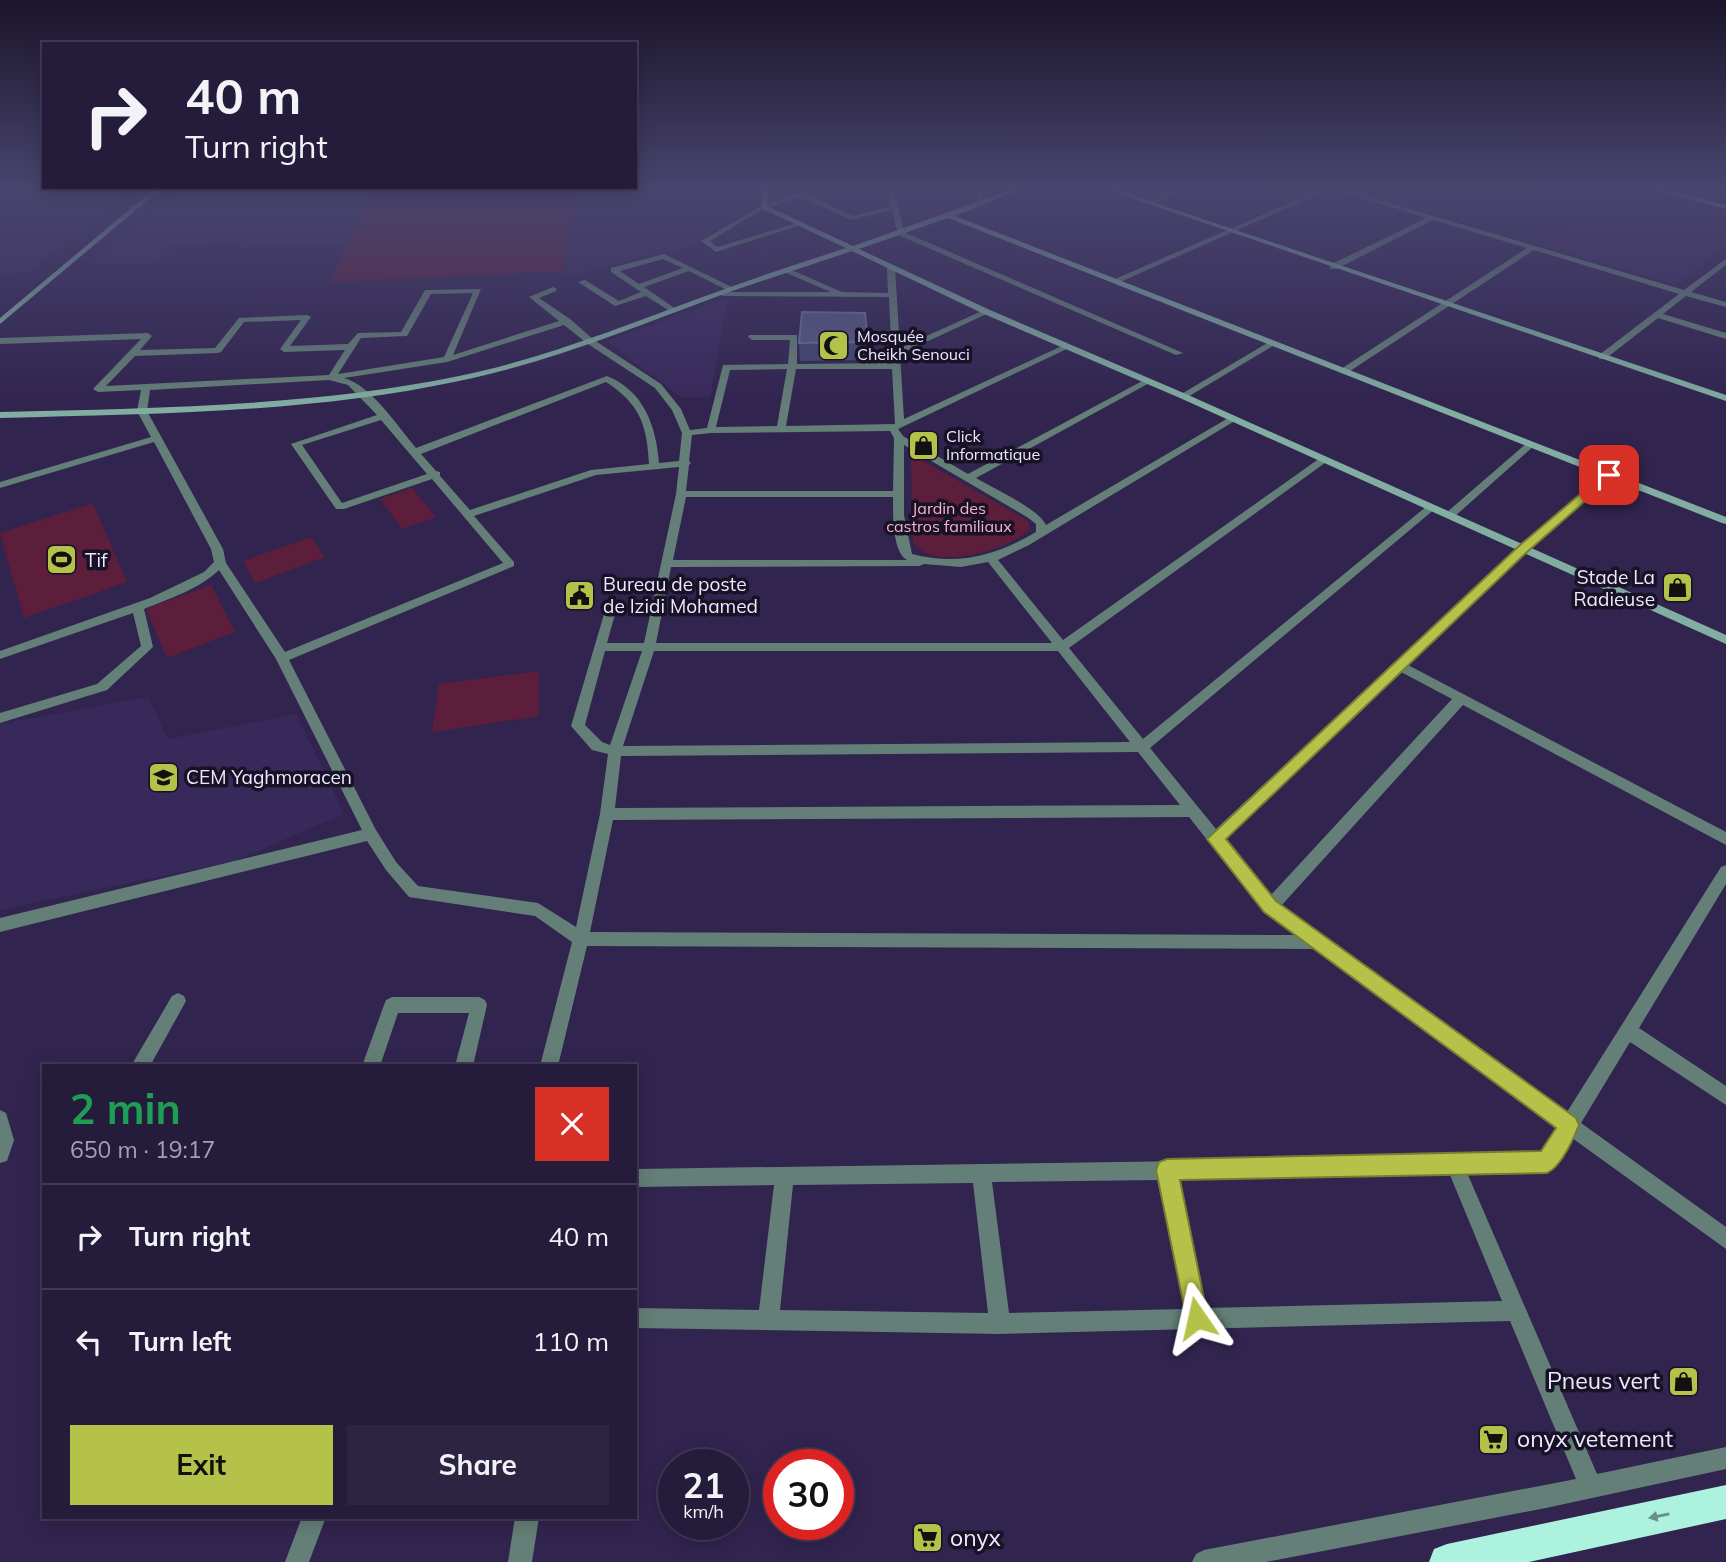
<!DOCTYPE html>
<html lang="en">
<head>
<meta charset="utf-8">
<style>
	:root { --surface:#251b3b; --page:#2d2442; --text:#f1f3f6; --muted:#a3a1af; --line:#423955; --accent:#b5c249 }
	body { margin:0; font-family:Mulish,sans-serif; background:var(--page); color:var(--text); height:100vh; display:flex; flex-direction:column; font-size:26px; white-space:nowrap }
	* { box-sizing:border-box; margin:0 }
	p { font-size:23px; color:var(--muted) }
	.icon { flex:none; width:38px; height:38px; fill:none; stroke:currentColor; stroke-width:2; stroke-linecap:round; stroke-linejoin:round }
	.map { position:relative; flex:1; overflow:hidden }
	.panel { position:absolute; left:42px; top:1064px; width:595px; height:455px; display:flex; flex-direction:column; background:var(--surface); border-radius:0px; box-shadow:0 4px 18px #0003,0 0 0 2px var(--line) }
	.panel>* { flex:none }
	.hud { position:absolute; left:42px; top:42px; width:595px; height:147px; border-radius:0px; box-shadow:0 4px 18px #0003,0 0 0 2px var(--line); background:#251b3b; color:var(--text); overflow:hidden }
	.speed { position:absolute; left:658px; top:1449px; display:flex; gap:14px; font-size:35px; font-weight:700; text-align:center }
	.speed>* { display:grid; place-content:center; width:91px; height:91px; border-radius:50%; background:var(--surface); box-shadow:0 4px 18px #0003,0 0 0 2px var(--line); line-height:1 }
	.speed small { font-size:18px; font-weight:400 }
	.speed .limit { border:10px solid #d22; background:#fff; color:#111 }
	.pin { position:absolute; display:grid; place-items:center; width:60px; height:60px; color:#fff; margin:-30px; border-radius:14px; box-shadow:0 4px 10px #0006 }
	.me { position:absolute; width:77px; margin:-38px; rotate:349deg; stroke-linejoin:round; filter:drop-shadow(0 0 5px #0008) }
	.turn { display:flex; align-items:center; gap:24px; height:147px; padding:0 28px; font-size:32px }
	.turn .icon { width:91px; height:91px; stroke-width:2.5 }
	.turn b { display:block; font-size:49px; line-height:60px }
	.round { display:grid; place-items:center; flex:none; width:74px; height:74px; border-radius:0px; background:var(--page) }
	.summary { display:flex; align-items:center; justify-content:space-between; height:119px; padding:0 28px }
	h1 { font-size:42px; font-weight:700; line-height:52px; color:#1e9e55 }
	.action { display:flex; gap:14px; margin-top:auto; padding:14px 28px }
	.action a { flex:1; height:80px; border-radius:0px; background:var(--accent); color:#111; font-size:28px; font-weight:700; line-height:80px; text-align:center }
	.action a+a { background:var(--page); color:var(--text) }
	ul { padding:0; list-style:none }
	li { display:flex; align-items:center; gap:21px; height:105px; padding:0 28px; border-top:2px solid var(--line) }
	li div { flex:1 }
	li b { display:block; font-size:26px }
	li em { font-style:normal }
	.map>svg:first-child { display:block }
	.built { fill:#38295b }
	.green { fill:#5d1e3b }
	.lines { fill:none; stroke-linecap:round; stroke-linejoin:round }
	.street { fill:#647f77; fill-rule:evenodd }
	.secondary { fill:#81aea1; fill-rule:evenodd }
	.highway { fill:#acf2de; fill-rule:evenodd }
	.wall { fill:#404671 }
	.building { fill:#535880; stroke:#6b6e94; stroke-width:2 }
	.oneway { fill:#698d8b }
	.route { fill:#b5c249; stroke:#767e2f; stroke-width:2 }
	.labels { text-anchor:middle; stroke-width:7; stroke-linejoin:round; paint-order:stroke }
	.far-poi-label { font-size:16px; fill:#ede8ff; stroke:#171225; text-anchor:start }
	.far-park-label { font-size:16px; fill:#fbb0cc; stroke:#171225 }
	.poi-label { font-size:19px; fill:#ede8ff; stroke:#171225; text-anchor:start }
	.near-poi-label { font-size:23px; fill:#ede8ff; stroke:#171225; text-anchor:start }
</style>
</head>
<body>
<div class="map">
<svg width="1726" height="1562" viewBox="0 0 1726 1562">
	<rect width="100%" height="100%" fill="#31244f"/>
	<path class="built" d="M91 189H125L114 205 108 206 86 230H79L60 248 53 249 31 272 0 274V206L13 194Z
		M180 189H373L349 243 240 247 241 241 171 246 159 263H93L175 191Z
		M578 189H755L751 209 689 246 561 278Z
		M1630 189H1651L1707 203 1697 211 1711 215 1704 221 1726 227V246L1676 285 1539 245Z
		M728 298 710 397H681L606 341Z
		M148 697 168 739 296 714 344 814 234 861 0 910V724Z"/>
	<path class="green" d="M373 189H578L562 271 331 282Z
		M914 459H920L1028 521 1030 529C1008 550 932 573 913 542L911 461Z
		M412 488 436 517 402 529 380 499Z
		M93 503 127 582 24 618 0 533Z
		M311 537 325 557 255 583 243 561Z
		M211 585 235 632 167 658 146 609Z
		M539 671V716L432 732 439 684Z"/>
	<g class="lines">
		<path class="street" d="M813 189H823L808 195 853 216 891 206 888 189H894L904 232 1183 353 1176 355 898 235 892 210 852 220 801 197 765 208 710 241 717 247 797 223H801V225L716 252 701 241 761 206Z
			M975 189H981L984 203 979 202Z
			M1177 189H1186L1151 204 1146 203Z
			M1321 189H1330L1120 282 1113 280Z
			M1332 189H1342L1684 290 1726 259V265L1691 292 1726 302V307L1686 296 1663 314 1726 333V339L1658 318 1605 359H1599V355L1679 294 1534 250 1347 373H1341V369L1527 248 1433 220 1336 269H1330V265L1426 218Z
			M664 254 736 289 729 291 689 271 644 287 676 309 677 311 673 313 646 296 615 306 578 282 585 280 619 301 641 292 611 272V268ZM663 259 683 268 639 284 620 271Z
			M891 266 895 268 900 348 984 310 991 312 900 354 904 419 1064 345 1071 347 898 429 903 436 968 474 1146 379 1153 381 976 478C993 488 1039 509 1046 525L1230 417 1238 419 1029 545 998 560 1063 640 1320 458 1329 460 1069 648 1143 739 1427 506H1435L1436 508 1150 748 1216 829 1519 547 1605 473H1613V477L1527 551 1408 665 1726 832V845L1463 705 1281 906 1567 1112 1721 867 1726 865V884L1639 1028 1726 1086V1105L1630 1042 1581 1123 1726 1227V1249L1572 1138 1554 1169 1547 1171 1468 1175 1597 1474 1726 1447V1469L1546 1508 1266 1562H1192L1196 1554 1204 1550 1576 1479 1510 1321 1000 1334 635 1328V1308L759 1310 774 1185 635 1187V1169L1455 1157 1542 1153 1558 1127 1315 949 587 946 558 1066H540L572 942 535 916 409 897 386 870 367 841 0 932V918L362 830 276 659 219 570C199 589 169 599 144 609L153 647 107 690 0 723V713L97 684 141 646 133 613 0 659V651L150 598 204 572 214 562 211 549 154 442 0 488V482L151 437 137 411 141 390 98 392 93 389 141 339 0 344V338L148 333 152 336 140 350 215 348 239 318 307 315 311 317 290 346 348 344 358 333 401 332 425 290 481 289 453 355 559 321 529 297 553 287 557 289 556 291 539 298 570 319 594 340 661 384 681 409 690 430 707 428 723 365 788 364 790 340H752L748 337 749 335H797V364L892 363 889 297 723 296 719 294 720 292H831L784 272V268H787L842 292 888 293 887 268ZM473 293 444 357 338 374 361 338 407 336 431 294ZM301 320 280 349 284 352 345 350 329 375 106 386 135 356 218 353 221 352 244 322ZM564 325 588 344 655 388 672 410 682 433 679 461 659 463C656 426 644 391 607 376L416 448C398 427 371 385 344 378L447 362ZM787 369 777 426 716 427 730 370ZM796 369H892L895 424 786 426ZM329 380 348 385 377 415 291 444 336 509H344L432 479 503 563 285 652 226 563 223 549 147 411 150 390ZM606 382C640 404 647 425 649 464L591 470 470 510 440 476V472L436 471 421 454ZM381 420 427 474 342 503 302 445ZM890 431 894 438 893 491H686L689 465 691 463 689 461 692 435 711 433ZM904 445 1027 517 1036 524V532C995 556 958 566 912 554L904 515ZM679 467 676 494 644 643H607L617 607 611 603 607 604 571 726 592 750 608 754 600 814 576 927 538 903 418 886 396 862 376 830 289 660 514 566V562L474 516 596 475ZM686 497H893C893 513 892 552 907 560H673ZM988 562 1052 643H656L671 567 919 566 924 564 961 567ZM605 651H642L610 745 602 742 585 725ZM654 651H1058L1130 742 623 746ZM1401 672 1452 699 1270 896 1225 840ZM1138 752 1180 805 615 808 621 756ZM1189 817 1264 912 1296 935 590 932 613 820ZM1450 1175 1502 1301 1205 1308 1178 1179ZM1159 1180 1185 1309 1009 1313 992 1182ZM973 1183 988 1313 780 1310 793 1185Z
			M1269 342 1276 344 1186 398 1178 396Z
			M1527 443 1535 445 1454 517H1446V513Z
			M178 993 184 996 186 1001 150 1066H131L172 996Z
			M392 997H479L485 1000 487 1005 473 1066H455L469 1013H398L380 1066H362L384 1005 386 1000Z
			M0 1110 6 1113 14 1140 7 1161 0 1163Z
			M302 1517H326L309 1562H285Z
			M515 1517H539L532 1562H508Z"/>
		<path class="secondary" d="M154 189H161L0 324V318Z
			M762 189H768L767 206 853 246 1013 189H1022L955 216 1726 517V524L1722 523 948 218 859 249 990 310 1186 394 1726 635V644L1180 398 984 314 852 251C808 266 764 280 721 295 635 327 550 362 459 381 309 413 153 414 0 418V412C153 408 308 407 459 376 542 359 621 327 700 298 748 280 797 264 846 248L761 208Z
			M1105 189H1114L1726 395V401Z
			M1650 189H1661L1726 205V209Z"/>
		<path class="highway" d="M1726 1485V1519L1529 1562H1429L1434 1549 1447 1544Z"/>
	</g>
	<path class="wall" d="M868 342V360L800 361 799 343Z"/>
	<path class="building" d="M802 312 865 313 868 342 799 343Z"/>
	<defs><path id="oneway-solid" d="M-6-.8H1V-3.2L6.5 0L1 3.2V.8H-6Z" transform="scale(1.75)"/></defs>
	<use class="oneway" href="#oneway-solid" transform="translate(1659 1516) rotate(168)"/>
	<linearGradient id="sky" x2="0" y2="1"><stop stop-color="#1b142b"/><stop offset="0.46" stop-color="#48456e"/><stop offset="1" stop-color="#48456e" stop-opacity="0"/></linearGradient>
	<rect width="1726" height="408" fill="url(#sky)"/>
	<path class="route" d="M1605 473 1615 475 1527 552 1226 839 1276 901 1576 1118 1579 1125C1573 1140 1562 1166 1547 1173L1180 1180 1208 1318 1205 1326 1197 1330 1188 1326 1156 1170 1159 1162 1167 1159 1541 1151 1556 1128 1264 912 1207 839 1519 546Z"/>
	<defs>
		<symbol id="mosque-square" viewBox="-11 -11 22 22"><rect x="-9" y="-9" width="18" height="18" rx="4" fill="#b5c249" stroke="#171225"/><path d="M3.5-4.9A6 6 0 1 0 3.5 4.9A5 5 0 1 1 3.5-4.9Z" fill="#111"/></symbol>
		<symbol id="shop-square" viewBox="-11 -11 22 22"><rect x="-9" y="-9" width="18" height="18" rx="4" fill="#b5c249" stroke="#171225"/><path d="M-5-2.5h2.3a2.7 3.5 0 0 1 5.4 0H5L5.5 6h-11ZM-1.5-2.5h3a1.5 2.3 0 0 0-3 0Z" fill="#111"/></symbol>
		<symbol id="stadium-square" viewBox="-11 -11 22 22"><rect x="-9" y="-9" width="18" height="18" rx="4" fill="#b5c249" stroke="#171225"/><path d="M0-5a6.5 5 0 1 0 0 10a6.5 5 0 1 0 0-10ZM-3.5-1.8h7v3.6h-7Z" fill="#111"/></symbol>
		<symbol id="civic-square" viewBox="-11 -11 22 22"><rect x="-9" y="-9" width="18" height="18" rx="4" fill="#b5c249" stroke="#171225"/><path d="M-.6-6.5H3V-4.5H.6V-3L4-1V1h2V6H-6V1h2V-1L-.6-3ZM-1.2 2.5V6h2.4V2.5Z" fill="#111"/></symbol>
		<symbol id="school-square" viewBox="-11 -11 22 22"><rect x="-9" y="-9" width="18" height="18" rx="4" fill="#b5c249" stroke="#171225"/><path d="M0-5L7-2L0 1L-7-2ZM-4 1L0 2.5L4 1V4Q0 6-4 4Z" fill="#111"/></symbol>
		<symbol id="supermarket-square" viewBox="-11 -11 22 22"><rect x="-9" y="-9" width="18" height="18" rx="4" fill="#b5c249" stroke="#171225"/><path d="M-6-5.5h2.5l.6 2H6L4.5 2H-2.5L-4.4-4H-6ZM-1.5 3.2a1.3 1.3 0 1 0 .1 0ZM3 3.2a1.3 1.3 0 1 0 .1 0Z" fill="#111"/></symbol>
	</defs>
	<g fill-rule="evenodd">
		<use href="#mosque-square" x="816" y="328" width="35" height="35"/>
		<use href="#shop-square" x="906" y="428" width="35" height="35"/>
		<use href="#stadium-square" x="44" y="542" width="35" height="35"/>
		<use href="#shop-square" x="1660" y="570" width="35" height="35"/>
		<use href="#civic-square" x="562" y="578" width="35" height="35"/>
		<use href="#school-square" x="146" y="760" width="35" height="35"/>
		<use href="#shop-square" x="1666" y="1364" width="35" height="35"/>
		<use href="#supermarket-square" x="1476" y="1422" width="35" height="35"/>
		<use href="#supermarket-square" x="910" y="1520" width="35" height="35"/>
	</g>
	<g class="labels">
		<g class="far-poi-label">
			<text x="857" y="342">Mosquée<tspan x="857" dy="18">Cheikh Senouci</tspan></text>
			<text x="946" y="442">Click<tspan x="946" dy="18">Informatique</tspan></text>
		</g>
		<g class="far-park-label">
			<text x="949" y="514">Jardin des<tspan x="949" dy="18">castros familiaux</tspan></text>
		</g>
		<g class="poi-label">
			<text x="85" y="567">Tif</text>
			<text x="1655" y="584" text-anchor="end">Stade La<tspan x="1655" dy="22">Radieuse</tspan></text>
			<text x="603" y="591">Bureau de poste<tspan x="603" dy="22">de Izidi Mohamed</tspan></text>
			<text x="186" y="784">CEM Yaghmoracen</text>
		</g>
		<g class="near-poi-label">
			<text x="1660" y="1389" text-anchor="end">Pneus vert</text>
			<text x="1517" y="1447">onyx vetement</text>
			<text x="950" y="1546">onyx</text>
		</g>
	</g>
</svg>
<div class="speed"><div>21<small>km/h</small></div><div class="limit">30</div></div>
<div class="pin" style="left:1609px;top:475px;background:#d93025"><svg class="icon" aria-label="arrive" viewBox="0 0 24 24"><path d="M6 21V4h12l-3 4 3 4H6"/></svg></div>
<svg class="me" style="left:1197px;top:1318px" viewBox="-20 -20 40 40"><path d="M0-17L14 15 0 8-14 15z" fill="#b5c249" stroke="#fff" stroke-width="4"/></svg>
<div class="hud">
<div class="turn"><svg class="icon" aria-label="right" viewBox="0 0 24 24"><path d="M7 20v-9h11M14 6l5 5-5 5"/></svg><div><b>40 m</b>Turn right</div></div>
</div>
<section class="panel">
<div class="summary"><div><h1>2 min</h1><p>650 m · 19:17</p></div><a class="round" style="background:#d93025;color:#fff"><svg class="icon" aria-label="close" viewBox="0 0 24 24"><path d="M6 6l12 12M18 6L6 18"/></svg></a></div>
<ul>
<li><svg class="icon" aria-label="right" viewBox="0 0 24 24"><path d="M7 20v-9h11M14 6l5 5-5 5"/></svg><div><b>Turn right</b></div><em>40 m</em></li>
<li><svg class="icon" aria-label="left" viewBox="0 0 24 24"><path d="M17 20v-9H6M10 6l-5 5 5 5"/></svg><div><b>Turn left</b></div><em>110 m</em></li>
</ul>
<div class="action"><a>Exit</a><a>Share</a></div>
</section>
</div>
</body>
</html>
